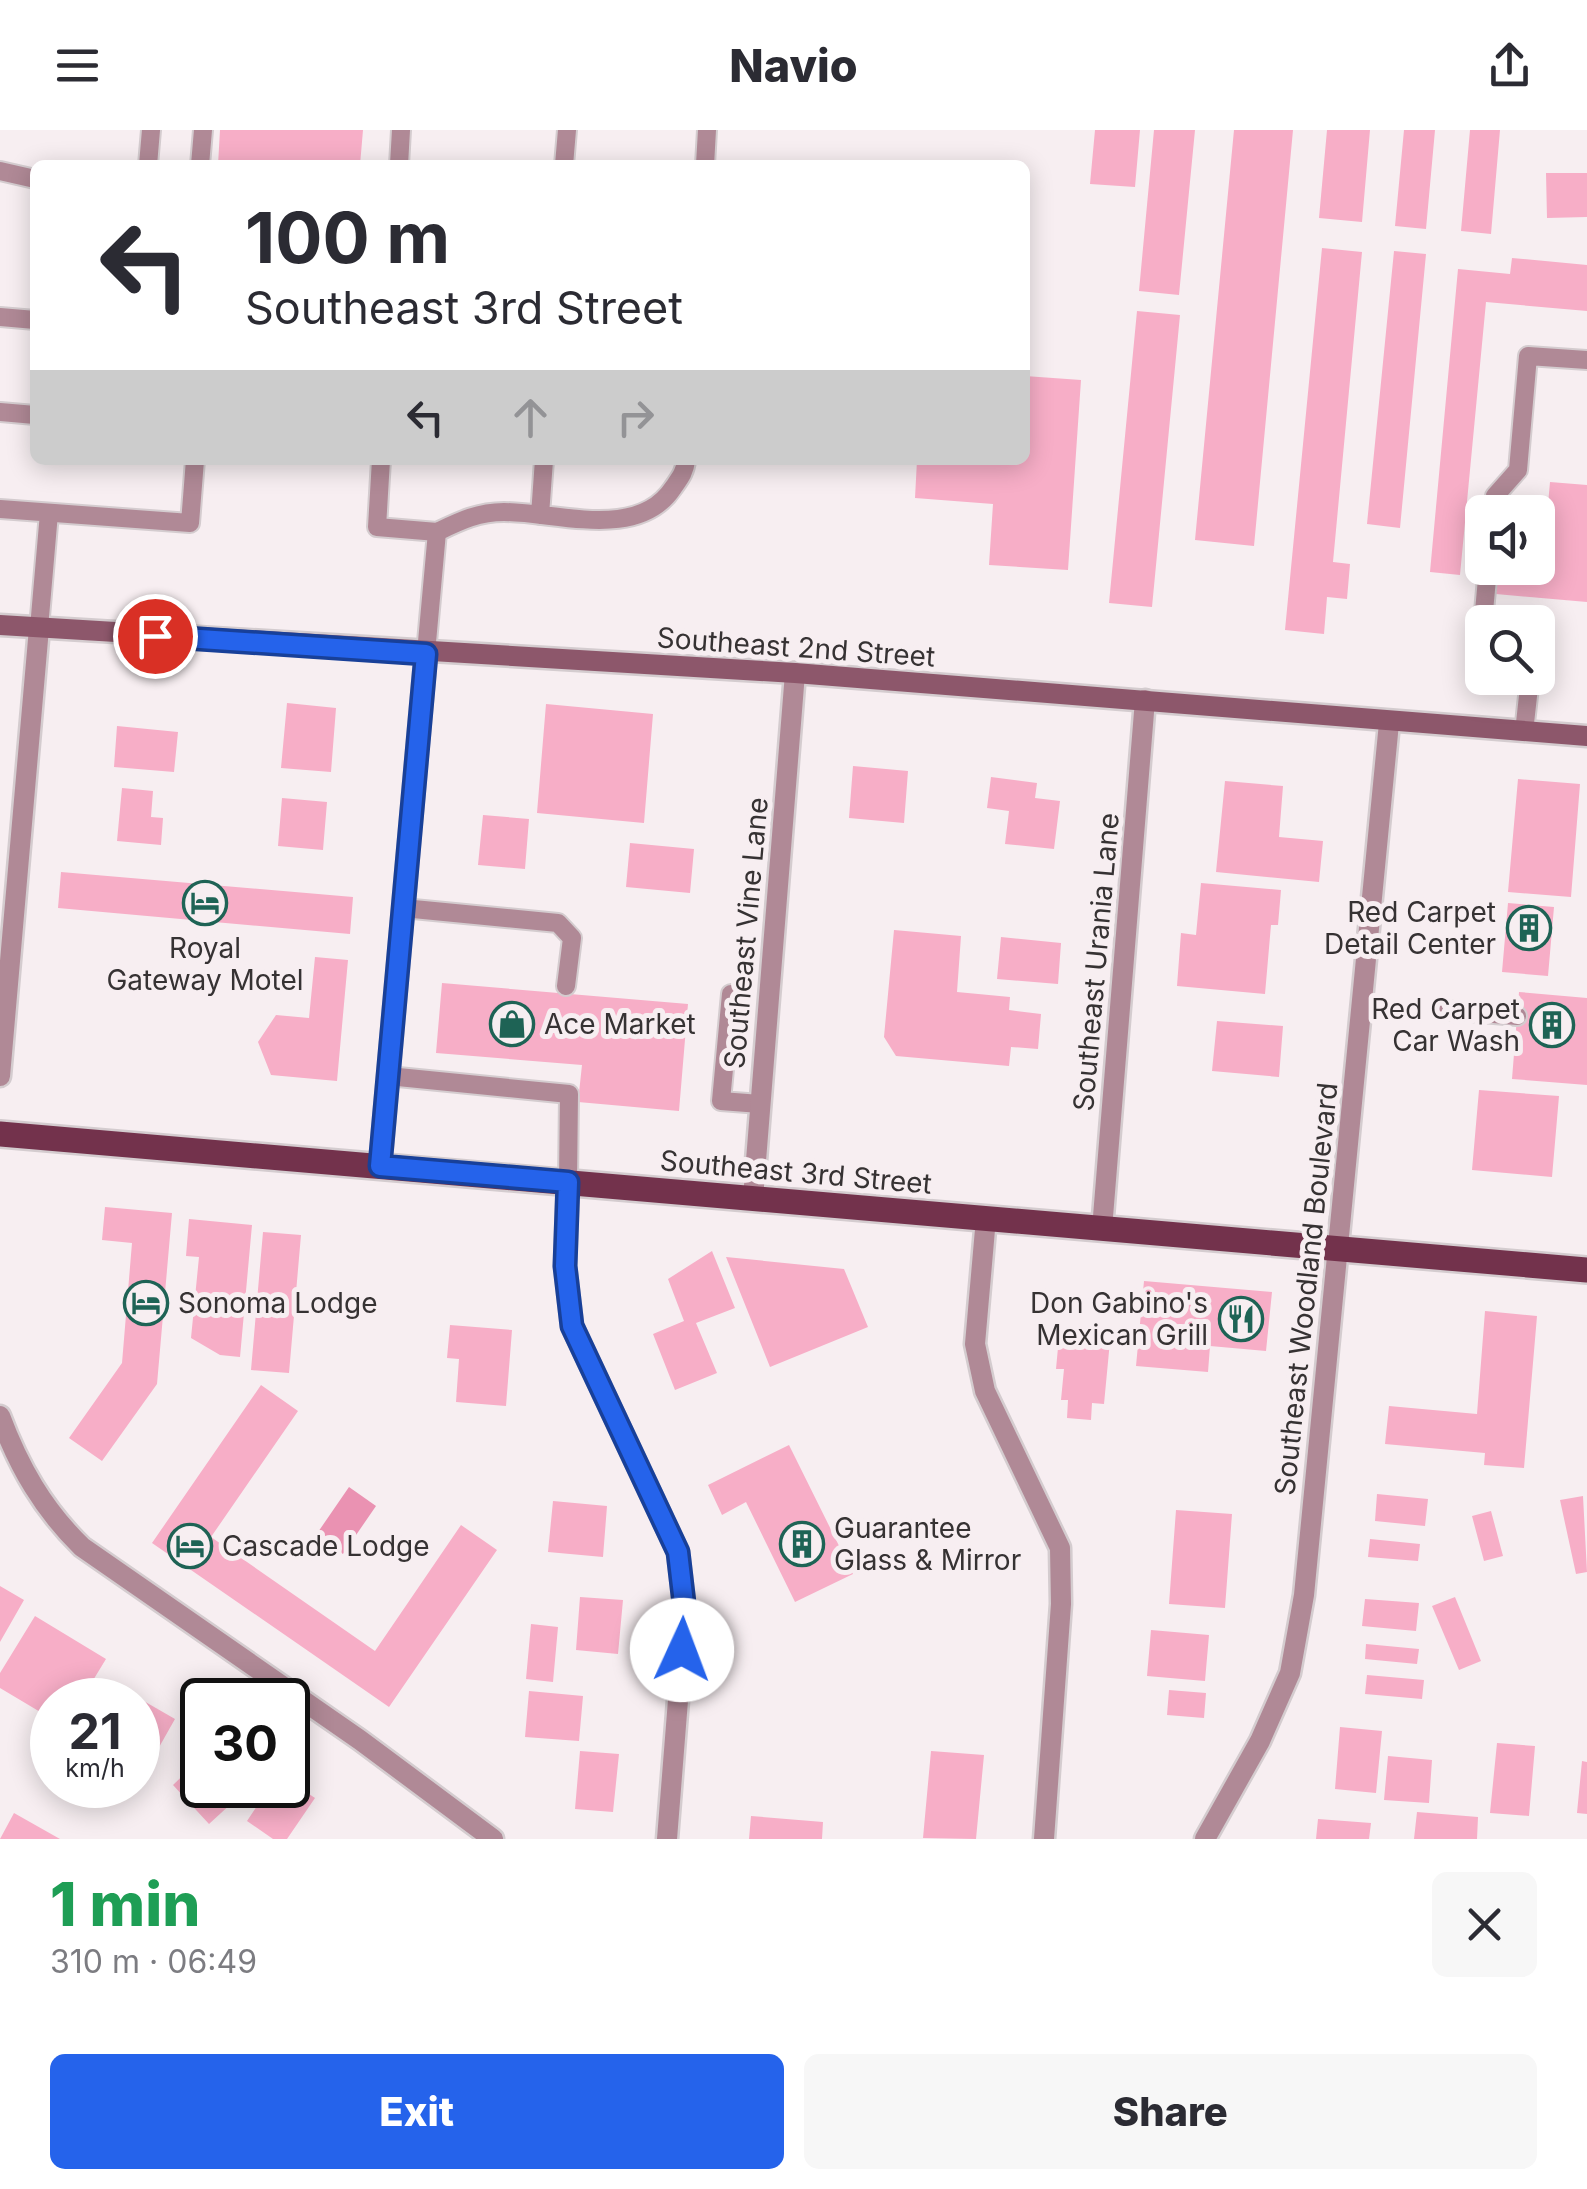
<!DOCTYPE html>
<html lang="en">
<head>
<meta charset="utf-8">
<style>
	:root { --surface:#fff; --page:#f7f7f7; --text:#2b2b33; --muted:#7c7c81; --accent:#2563eb }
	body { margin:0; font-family:Inter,sans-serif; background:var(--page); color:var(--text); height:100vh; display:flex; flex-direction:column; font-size:38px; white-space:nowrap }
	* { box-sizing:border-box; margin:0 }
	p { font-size:32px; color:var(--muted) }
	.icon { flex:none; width:55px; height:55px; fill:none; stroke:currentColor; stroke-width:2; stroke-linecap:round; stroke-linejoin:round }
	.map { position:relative; height:1709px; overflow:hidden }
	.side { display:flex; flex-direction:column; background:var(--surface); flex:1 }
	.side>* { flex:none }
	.top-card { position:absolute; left:30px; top:30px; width:1000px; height:305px; border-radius:15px; box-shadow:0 5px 25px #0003; background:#fff; color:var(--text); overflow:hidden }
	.controls { position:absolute; left:1465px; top:365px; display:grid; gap:20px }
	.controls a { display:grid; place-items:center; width:90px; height:90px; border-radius:15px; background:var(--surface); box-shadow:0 5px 25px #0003; font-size:50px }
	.speed { position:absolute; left:30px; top:1548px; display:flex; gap:20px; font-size:50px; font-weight:700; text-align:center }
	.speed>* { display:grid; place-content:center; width:130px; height:130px; border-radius:50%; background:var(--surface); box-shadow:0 5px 25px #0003; line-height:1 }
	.speed small { font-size:25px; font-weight:400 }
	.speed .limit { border:5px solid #111; border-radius:15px; background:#fff; color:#111 }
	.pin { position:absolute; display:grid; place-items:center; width:85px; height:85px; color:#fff; margin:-42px; border:5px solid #fff; border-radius:50%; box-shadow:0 2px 10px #0007 }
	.me { position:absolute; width:110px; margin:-55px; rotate:2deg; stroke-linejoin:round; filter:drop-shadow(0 0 8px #0008) }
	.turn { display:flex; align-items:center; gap:35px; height:210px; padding:0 50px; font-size:45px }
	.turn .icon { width:130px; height:130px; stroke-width:2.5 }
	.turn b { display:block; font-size:70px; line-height:85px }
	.lanes { display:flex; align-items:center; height:95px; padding:0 50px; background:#0003; justify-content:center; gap:50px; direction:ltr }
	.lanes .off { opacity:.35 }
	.round { display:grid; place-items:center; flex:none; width:105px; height:105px; border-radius:15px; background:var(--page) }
	.headline { display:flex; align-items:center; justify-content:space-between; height:170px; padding:0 50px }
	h1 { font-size:60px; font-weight:800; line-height:75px; color:#1e9e55 }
	.primary-button { display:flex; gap:20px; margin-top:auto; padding:20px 50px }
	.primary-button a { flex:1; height:115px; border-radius:15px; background:var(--accent); color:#fff; font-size:40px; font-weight:800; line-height:115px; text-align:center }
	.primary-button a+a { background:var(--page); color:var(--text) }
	header { display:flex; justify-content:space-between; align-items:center; height:130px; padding:0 50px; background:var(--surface); font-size:45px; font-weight:800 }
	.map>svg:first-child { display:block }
	.water { fill:#ea92b2 }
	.building { fill:#f7aec7 }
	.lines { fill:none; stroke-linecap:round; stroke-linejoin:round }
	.lane-casing { stroke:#d4cccf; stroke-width:22 }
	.street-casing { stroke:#d4cccf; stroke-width:25 }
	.secondary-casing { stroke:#d4cccf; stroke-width:25 }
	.primary-casing { stroke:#d4cccf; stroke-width:30 }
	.lane { stroke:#b08996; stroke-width:18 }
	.street { stroke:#b08996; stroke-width:20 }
	.secondary { stroke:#8d576b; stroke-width:20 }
	.primary { stroke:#73324c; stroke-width:25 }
	.route-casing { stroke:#184099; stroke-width:25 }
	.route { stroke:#2563eb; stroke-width:18 }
	.labels { text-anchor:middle; stroke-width:10; stroke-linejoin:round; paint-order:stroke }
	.street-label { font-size:28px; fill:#363233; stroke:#f7eef1 }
	.poi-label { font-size:28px; fill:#363233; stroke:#f7eef1; text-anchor:start }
</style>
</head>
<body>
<header><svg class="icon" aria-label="menu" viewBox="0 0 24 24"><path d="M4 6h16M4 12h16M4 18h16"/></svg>Navio<svg class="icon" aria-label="share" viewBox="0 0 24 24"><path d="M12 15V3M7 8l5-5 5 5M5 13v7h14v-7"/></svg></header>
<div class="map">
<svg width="1587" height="1709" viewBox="0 0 1587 1709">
	<rect width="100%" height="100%" fill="#f7eef1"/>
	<path class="water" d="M349 1357 376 1376 343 1424 316 1405Z"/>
	<path class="building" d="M220 0H363L360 35H218Z
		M1095 0H1140L1135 57 1090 54Z
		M1154 0H1195L1179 165 1139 161Z
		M1234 0H1293L1254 416 1195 410Z
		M1327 0H1370L1362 92 1319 88Z
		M1404 0H1435L1426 99 1395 96Z
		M1470 0H1500L1491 104 1461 101Z
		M1546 43H1587V87L1547 88Z
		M1322 118 1362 122 1333 432 1350 434 1347 469 1327 467 1324 504 1285 500Z
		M1394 121 1426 124 1400 398 1367 394Z
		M1512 128 1587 135V181L1486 172 1460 445 1430 442 1458 139 1510 144Z
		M1137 181 1180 185 1152 477 1109 473Z
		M1025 246 1081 250 1068 440 989 435 993 374 915 368 917 330H1025Z
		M1550 352 1587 355V472L1496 464 1499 438H1538V417L1544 418Z
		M287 573 336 578 331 642 281 638Z
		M546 574 653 584 644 693 537 683Z
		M117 596 178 602 174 642 114 637Z
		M853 636 908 641 904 693 849 688Z
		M991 647 1037 653 1035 668 1060 671 1054 719 1005 714 1009 681 987 678Z
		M1518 649 1580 654 1571 767 1508 762Z
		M1225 651 1283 656 1279 707 1323 711 1319 752 1216 742Z
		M122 658 153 661 151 687 163 688 161 715 117 711Z
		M282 668 327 672 323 720 278 716Z
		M483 685 529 689 525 739 478 735Z
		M630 713 694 719 690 763 626 757Z
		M61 742 353 767 350 804 58 778Z
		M1201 753 1281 760 1278 795H1271L1265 864 1177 856 1181 803 1196 805Z
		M1508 773 1554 777 1548 846 1502 842Z
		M894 800 961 806 957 862 1010 867 1009 880 1041 884 1038 919 1011 917 1009 936 896 926 884 907Z
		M1001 807 1061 813 1058 854 997 849Z
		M315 827 348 830 337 951 271 945 258 912 276 885 309 888Z
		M442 853 688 874 679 981 578 972 582 935 436 923Z
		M1519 862 1587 868V955L1512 949Z
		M1217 891 1283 896 1279 947 1212 941Z
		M1479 960 1559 966 1552 1047 1472 1040Z
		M105 1077 172 1083 157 1254 102 1331 69 1308 122 1233 132 1113 102 1110Z
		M189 1089 252 1095 240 1227 220 1225 191 1208 199 1127 186 1126Z
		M263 1102 301 1105 289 1243 251 1240Z
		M712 1121 735 1178 696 1193 717 1243 675 1260 653 1204 684 1191 668 1149Z
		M726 1127 844 1139 868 1197 770 1237Z
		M1144 1151 1272 1162 1266 1221 1210 1216 1208 1242 1136 1236Z
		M1485 1181 1537 1186 1524 1338 1484 1335 1485 1323 1385 1314 1389 1276 1477 1284Z
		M450 1195 512 1200 506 1276 456 1272 459 1229 447 1228Z
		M1059 1207 1110 1211 1104 1274 1092 1273 1091 1290 1067 1288 1068 1270H1061L1064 1239H1056Z
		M261 1255 298 1281 211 1407 375 1521 461 1395 497 1420 389 1577 152 1413Z
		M789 1315 853 1444 795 1472 746 1372 722 1385 708 1355Z
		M1377 1364 1428 1369 1425 1396 1375 1391Z
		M1583 1366 1587 1442 1576 1444 1560 1370Z
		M553 1371 607 1376 603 1427 548 1422Z
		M1176 1380 1232 1384 1225 1478 1169 1474Z
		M1491 1381 1503 1426 1484 1431 1472 1386Z
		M1370 1409 1420 1414 1418 1431 1368 1427Z
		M0 1456 24 1470 0 1512Z
		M580 1467 623 1470 618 1524 576 1520Z
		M1455 1467 1481 1531 1459 1540 1432 1476Z
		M1365 1469 1419 1473 1416 1501 1362 1496Z
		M35 1486 106 1529 81 1570H52V1589L0 1558V1543Z
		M531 1494 558 1497 553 1552 526 1549Z
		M1151 1500 1209 1505 1205 1551 1147 1546Z
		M1366 1514 1419 1519 1417 1534 1365 1529Z
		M1367 1545 1424 1550 1422 1569 1365 1564Z
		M109 1551 175 1589 141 1649 138 1647V1570H98Z
		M1169 1560 1206 1563 1204 1588 1167 1585Z
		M529 1561 583 1566 579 1611 525 1607Z
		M1340 1597 1382 1601 1376 1663 1335 1659Z
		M1497 1613 1535 1616 1529 1686 1490 1683Z
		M580 1621 619 1624 613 1682 575 1679Z
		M931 1621 984 1625 976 1709 923 1708Z
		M1388 1626 1432 1630 1429 1673 1384 1670Z
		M202 1627V1655H217L233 1672 209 1694 173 1655Z
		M1582 1631 1587 1632V1684L1577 1683Z
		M288 1650 315 1668 287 1709H273L247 1691 271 1655H288Z
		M1417 1682 1478 1687 1477 1709H1414Z
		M14 1683 60 1709H0Z
		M751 1686 823 1692 822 1709H749Z
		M1318 1689 1371 1693 1369 1709H1316Z"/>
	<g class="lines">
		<defs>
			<path id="lane" d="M148 35 151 0
				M200 35 203 0
				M399 35 401 0
				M564 35 567 0
				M705 35 707 0
				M0 41 35 49
				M0 187 35 190
				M0 282 35 285
				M381 330 377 397 437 402 426 523
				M0 379 190 393 195 330
				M1494 382 1495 366 1518 340 1528 226 1587 230
				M540 385 544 330
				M437 402C460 391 478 382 504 382 557 382 638 411 673 358 680 348 685 342 686 330
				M1483 492 1488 438
				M39 498 49 383
				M1524 602 1530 548
				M403 778 558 793 572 808 566 856
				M731 864 721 971 760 974
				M1448 880 1517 886
				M388 946 569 964 568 1052"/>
			<path id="street" d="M0 946 39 498
				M380 1036 426 523
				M568 1052 565 1136 572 1196 678 1422 685 1482 667 1709
				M753 1068 795 543
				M986 1088 975 1214 985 1261 1060 1418 1061 1474 1044 1709
				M1102 1099 1145 570
				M0 1286C19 1337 43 1379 82 1417L360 1610 493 1709
				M1205 1709 1260 1611 1290 1543 1304 1465 1389 593"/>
			<path id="secondary" d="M0 495 795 543 1587 606"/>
			<path id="primary" d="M0 1004 1587 1140"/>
		</defs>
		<use href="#lane" class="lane-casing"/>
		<use href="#street" class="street-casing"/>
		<use href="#secondary" class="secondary-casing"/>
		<use href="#primary" class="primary-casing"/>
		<use href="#lane" class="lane"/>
		<use href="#street" class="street"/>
		<use href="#secondary" class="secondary"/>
		<use href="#primary" class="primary"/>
	</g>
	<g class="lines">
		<defs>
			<path id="route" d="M155 506 426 524 380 1036 568 1052 565 1136 572 1196 678 1422 685 1482 682 1520"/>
		</defs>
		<use href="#route" class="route-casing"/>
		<use href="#route" class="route"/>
	</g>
	<defs>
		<symbol id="hotel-ring" viewBox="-11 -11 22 22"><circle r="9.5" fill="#f7eef1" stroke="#1e6355" stroke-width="1.5"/><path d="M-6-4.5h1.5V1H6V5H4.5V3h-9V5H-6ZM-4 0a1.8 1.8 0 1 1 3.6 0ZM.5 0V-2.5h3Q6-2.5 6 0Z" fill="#1e6355"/></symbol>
		<symbol id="building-ring" viewBox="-11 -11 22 22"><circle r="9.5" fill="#f7eef1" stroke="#1e6355" stroke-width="1.5"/><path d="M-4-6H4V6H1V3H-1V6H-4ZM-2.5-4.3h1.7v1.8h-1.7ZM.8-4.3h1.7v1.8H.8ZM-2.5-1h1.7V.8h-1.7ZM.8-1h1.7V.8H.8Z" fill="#1e6355"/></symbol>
		<symbol id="shop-ring" viewBox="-11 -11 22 22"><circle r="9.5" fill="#f7eef1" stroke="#1e6355" stroke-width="1.5"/><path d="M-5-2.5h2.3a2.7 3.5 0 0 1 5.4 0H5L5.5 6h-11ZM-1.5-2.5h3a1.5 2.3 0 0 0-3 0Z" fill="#1e6355"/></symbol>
		<symbol id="restaurant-ring" viewBox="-11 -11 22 22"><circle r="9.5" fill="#f7eef1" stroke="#1e6355" stroke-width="1.5"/><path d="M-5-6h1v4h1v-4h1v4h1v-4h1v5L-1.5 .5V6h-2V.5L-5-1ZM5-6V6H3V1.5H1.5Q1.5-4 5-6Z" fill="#1e6355"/></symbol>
	</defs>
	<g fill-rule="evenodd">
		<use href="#hotel-ring" x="180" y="748" width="50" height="50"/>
		<use href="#building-ring" x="1504" y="773" width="50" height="50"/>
		<use href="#shop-ring" x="487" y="869" width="50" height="50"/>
		<use href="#building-ring" x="1527" y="870" width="50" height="50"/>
		<use href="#hotel-ring" x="121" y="1148" width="50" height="50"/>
		<use href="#restaurant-ring" x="1216" y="1164" width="50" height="50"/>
		<use href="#building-ring" x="777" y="1389" width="50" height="50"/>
		<use href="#hotel-ring" x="165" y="1391" width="50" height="50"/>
	</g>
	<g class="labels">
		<g class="street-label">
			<text transform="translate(796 517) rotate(4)" y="10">Southeast 2nd Street</text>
			<text transform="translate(746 803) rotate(-85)" y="10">Southeast Vine Lane</text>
			<text transform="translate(1096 832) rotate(-85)" y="10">Southeast Urania Lane</text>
			<text transform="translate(796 1042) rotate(5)" y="10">Southeast 3rd Street</text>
			<text transform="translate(1306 1159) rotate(-84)" y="10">Southeast Woodland Boulevard</text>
		</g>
		<g class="poi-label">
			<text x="1496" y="792" text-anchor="end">Red Carpet<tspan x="1496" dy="32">Detail Center</tspan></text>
			<text x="205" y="828" text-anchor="middle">Royal<tspan x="205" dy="32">Gateway Motel</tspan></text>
			<text x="1520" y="889" text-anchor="end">Red Carpet<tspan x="1520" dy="32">Car Wash</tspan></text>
			<text x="544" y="904">Ace Market</text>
			<text x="178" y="1183">Sonoma Lodge</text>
			<text x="1208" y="1183" text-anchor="end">Don Gabino's<tspan x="1208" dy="32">Mexican Grill</tspan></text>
			<text x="834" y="1408">Guarantee<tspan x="834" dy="32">Glass &amp; Mirror</tspan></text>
			<text x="222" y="1426">Cascade Lodge</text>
		</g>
	</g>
</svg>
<div class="controls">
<a><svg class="icon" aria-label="sound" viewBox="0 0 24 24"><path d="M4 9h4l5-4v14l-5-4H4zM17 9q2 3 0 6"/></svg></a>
<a><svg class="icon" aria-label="search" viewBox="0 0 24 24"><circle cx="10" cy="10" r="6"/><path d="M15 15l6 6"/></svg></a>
</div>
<div class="speed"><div>21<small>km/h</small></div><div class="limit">30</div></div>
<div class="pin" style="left:155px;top:506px;background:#d93025"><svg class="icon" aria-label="arrive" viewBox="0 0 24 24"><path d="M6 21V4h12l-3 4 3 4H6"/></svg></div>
<svg class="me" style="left:682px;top:1520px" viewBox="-20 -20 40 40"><circle r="19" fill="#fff"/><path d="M0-13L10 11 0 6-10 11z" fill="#2563eb"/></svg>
<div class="top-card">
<div class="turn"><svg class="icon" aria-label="left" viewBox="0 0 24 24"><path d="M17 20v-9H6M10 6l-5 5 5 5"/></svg><div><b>100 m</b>Southeast 3rd Street</div></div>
<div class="lanes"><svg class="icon" aria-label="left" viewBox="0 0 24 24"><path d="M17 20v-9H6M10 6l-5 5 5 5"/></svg><svg class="icon off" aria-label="ahead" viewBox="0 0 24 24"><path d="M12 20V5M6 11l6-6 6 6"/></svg><svg class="icon off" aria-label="right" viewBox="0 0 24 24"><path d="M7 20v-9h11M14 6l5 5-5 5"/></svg></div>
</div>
</div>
<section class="side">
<div class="headline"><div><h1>1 min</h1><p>310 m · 06:49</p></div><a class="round"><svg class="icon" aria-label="close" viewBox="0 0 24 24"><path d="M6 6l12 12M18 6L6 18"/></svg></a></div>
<div class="primary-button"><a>Exit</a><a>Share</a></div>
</section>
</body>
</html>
